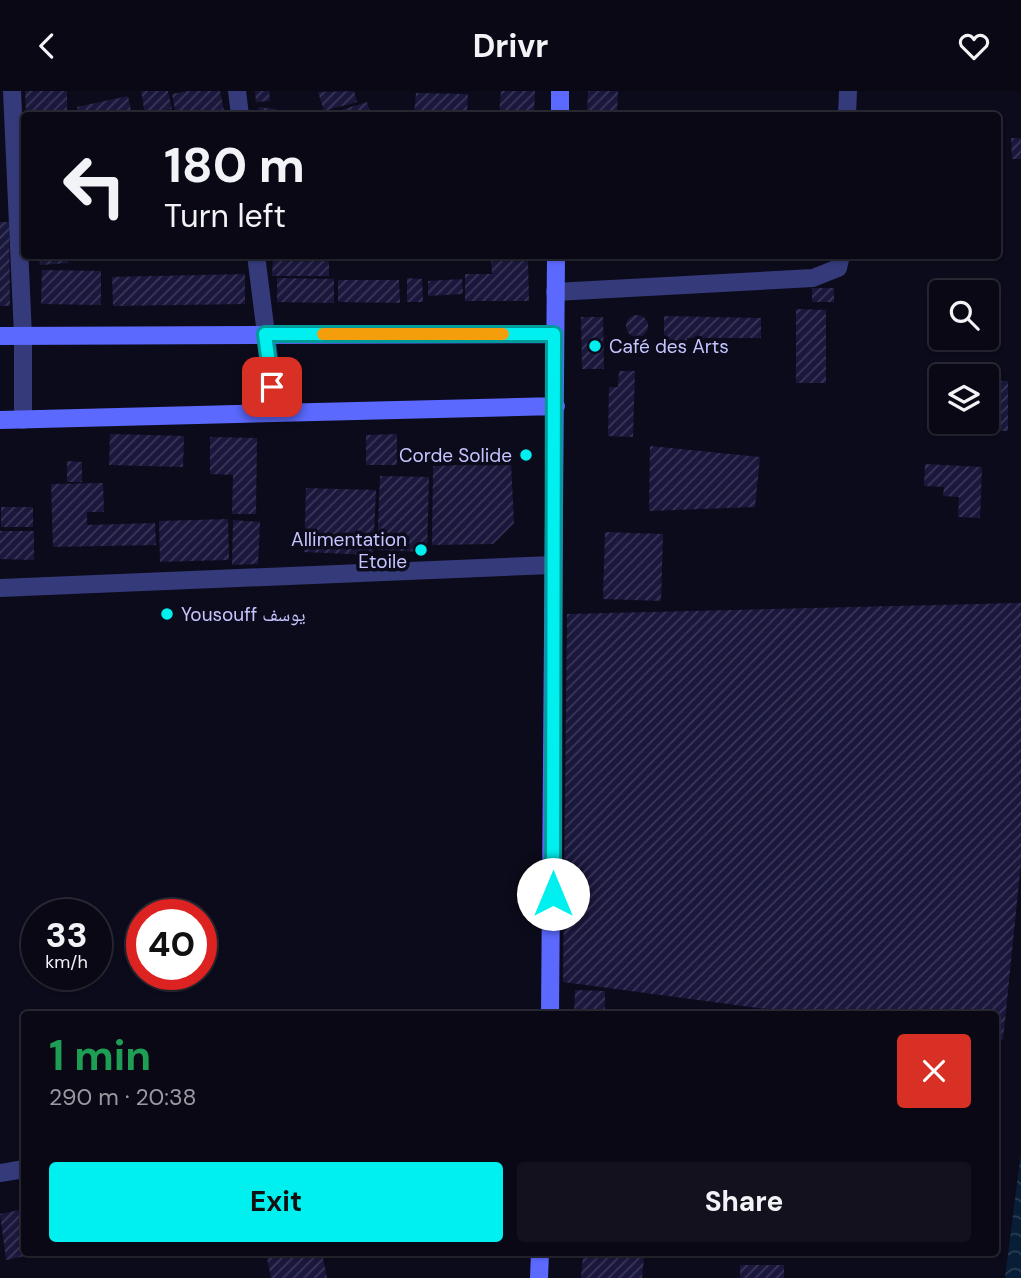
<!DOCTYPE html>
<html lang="en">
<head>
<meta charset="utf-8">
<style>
	:root { --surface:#090814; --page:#12111d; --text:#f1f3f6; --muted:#999aa0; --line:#292934; --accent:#00f0ef }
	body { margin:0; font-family:"DM Sans","Noto Naskh Arabic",sans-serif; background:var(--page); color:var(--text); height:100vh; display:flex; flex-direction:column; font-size:26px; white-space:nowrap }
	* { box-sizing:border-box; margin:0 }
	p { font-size:23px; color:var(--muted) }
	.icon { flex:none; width:38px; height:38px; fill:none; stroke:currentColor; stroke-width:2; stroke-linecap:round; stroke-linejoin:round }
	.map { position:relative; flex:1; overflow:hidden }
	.sheet { position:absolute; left:21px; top:920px; width:978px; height:245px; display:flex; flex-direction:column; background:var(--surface); border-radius:7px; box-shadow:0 2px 5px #0004,0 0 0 2px var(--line) }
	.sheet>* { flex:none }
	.top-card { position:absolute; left:21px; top:21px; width:980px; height:147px; border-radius:7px; box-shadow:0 2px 5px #0004,0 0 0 2px var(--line); background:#090814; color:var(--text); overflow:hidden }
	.controls { position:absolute; left:929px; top:189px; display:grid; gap:14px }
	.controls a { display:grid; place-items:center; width:70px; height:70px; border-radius:7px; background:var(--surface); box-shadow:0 2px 5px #0004,0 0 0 2px var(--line); font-size:35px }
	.speed { position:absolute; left:21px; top:808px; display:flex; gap:14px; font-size:35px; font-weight:700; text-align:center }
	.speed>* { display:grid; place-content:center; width:91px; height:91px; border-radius:50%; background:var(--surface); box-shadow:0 2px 5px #0004,0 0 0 2px var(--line); line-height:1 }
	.speed small { font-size:18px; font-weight:400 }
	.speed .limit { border:10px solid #d22; background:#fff; color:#111 }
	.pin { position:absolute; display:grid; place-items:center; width:60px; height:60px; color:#fff; margin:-30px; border-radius:14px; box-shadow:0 4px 10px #0006 }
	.me { position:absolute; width:77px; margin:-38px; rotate:0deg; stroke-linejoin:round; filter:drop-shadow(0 0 5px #0008) }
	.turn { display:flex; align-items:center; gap:24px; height:147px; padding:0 28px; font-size:32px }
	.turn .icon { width:91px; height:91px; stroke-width:2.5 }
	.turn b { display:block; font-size:49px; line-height:60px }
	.round { display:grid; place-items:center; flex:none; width:74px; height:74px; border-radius:7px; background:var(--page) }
	.overview { display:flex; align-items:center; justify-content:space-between; height:119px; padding:0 28px }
	h1 { font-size:42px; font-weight:700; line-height:52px; color:#1e9e55 }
	.action { display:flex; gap:14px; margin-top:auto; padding:14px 28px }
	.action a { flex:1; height:80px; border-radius:7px; background:var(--accent); color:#111; font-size:28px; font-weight:700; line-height:80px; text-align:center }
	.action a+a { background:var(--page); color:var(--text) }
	header { display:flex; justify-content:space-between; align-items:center; height:91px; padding:0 28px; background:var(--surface); font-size:32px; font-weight:700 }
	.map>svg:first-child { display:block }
	.water { fill:url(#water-waves) }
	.building { fill:url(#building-hatch) }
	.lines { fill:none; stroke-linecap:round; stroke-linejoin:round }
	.street { stroke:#353a7b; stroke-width:18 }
	.secondary { stroke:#5c69ff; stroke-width:18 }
	.route-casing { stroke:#009c9b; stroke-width:18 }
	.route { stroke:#00f0ef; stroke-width:12 }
	.slow { stroke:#f59e0b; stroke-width:12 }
	.poi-dot { fill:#00f0ef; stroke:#0c0b1b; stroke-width:2.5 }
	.labels { text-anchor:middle; stroke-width:7; stroke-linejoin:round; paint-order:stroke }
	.poi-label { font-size:19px; fill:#c6c5ff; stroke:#0c0b1b; text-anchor:start }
</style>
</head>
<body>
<header><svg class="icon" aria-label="back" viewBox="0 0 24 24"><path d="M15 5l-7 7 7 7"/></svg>Drivr<svg class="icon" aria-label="heart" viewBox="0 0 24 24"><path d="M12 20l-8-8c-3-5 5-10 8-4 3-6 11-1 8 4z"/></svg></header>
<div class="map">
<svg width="1021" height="1187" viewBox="0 0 1021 1187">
	<defs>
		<pattern id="water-waves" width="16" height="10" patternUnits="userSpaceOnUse" patternTransform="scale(1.75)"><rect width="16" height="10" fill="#081e37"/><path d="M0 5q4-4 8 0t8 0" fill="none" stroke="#2a3d55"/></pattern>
		<pattern id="building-hatch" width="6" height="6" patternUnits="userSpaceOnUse" patternTransform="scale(1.75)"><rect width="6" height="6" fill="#1a173c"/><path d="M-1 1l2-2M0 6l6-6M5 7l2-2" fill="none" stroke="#3a3759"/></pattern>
	</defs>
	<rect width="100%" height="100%" fill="#0c0b1b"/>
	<path class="water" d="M1021 1061V1187H1005Z"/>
	<path class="building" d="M25 0H67V24H26Z
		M141 0H168L172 18 145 23Z
		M188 0H220L224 20 176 24 172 3Z
		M255 0H269L270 10 256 11Z
		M354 0 357 11 324 20 318 1Z
		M501 0H535L534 24H499Z
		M588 0H618L617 21 641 24H587Z
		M416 2 468 3 467 24H414Z
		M128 5 132 24H79L77 16Z
		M367 11 371 24H342L341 19Z
		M259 16 275 18 274 24H258Z
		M1011 47H1021V68H1012Z
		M0 131H9L10 215H0Z
		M39 164H67L68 172 40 174Z
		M273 164H329V185H272Z
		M528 169 529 210H465V183H492L491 170Z
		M42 179 101 180V214L41 213Z
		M245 183V213L113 215 112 186Z
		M277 187 334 188V212L277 211Z
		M407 187 422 188 423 211H407Z
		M462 188 463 203 428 205V190Z
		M338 189H399L400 212 338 211Z
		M812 197H834V211H812Z
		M796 218 826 219V292H796Z
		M626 235a11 11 0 1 1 22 0a11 11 0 1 1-22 0Z
		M664 225 761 227V247H687V263H664Z
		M581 226H603L604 278H582Z
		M619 280H635L633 346 608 345 609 296H618Z
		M987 290H1008V340H975V331H987Z
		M110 343 184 345 183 376 109 374Z
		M397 343V374H366V344Z
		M210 346 257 347 256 423H232L233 384 210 383Z
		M650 355 760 366 755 416 649 420Z
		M67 370 82 371V391H67Z
		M511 372 514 432 493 453 432 454 433 375Z
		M925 373 982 376 980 427 958 426 959 406 943 405 944 396 924 395Z
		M380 385 429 386 427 461 377 459Z
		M103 392 104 421H87V434L155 432 156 454 53 456 51 393Z
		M306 397 376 399 373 464 304 461Z
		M1 416H33V436H1Z
		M228 428 229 469 160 471 159 430Z
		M233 429 260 431 258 473 232 474Z
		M0 440H34V469L0 468Z
		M605 441 663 443 661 510 603 508Z
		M1021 512V771L1003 949 996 948V924H812L563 891 567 523Z
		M575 899 605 900V924H574Z
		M24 1118V1162L35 1163 6 1169 0 1123Z
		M266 1162H322L327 1187H271Z
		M583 1163 644 1167 642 1187H581Z
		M740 1174H784V1187H740Z"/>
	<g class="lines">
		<path class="street" d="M12 0 23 245V329
			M237 0 240 24
			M847 24 848 0
			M256 164 276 322
			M555 201 813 187 838 177 841 164
			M0 497 552 474
			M0 1082 24 1078"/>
		<path class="secondary" d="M560 24V0
			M0 245 554 243
			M0 329 556 315
			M550 924 556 164
			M539 1187 540 1162"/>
	</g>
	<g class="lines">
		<defs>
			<path id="route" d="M272 296 265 243H554L553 803"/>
		</defs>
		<use href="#route" class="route-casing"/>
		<use href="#route" class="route"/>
		<path class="slow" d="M323 243H503"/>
	</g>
	<g class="poi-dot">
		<circle cx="595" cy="255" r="7"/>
		<circle cx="526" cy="364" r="7"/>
		<circle cx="421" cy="459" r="7"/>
		<circle cx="167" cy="523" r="7"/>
	</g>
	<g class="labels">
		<g class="poi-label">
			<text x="609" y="262">Café des Arts</text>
			<text x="512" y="371" text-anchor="end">Corde Solide</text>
			<text x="407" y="455" text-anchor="end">Allimentation<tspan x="407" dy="22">Etoile</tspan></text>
			<text x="181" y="530">Yousouff يوسف</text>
		</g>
	</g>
</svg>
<div class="controls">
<a><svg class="icon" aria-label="search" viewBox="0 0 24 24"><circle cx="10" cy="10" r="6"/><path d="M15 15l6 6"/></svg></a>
<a><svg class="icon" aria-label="layers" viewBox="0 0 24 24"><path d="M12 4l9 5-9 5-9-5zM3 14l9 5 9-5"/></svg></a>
</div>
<div class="speed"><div>33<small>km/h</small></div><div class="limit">40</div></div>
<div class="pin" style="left:272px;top:296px;background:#d93025"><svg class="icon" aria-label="arrive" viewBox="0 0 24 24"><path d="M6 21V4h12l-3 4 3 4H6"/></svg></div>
<svg class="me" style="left:553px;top:803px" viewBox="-20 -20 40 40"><circle r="19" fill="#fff"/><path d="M0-13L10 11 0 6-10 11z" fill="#00f0ef"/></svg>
<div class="top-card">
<div class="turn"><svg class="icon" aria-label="left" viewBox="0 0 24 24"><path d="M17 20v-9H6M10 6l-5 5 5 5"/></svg><div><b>180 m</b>Turn left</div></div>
</div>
<section class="sheet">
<div class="overview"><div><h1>1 min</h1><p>290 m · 20:38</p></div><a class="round" style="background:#d93025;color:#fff"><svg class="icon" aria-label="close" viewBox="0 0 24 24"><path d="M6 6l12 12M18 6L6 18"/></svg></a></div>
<div class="action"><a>Exit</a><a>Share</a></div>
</section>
</div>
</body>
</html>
